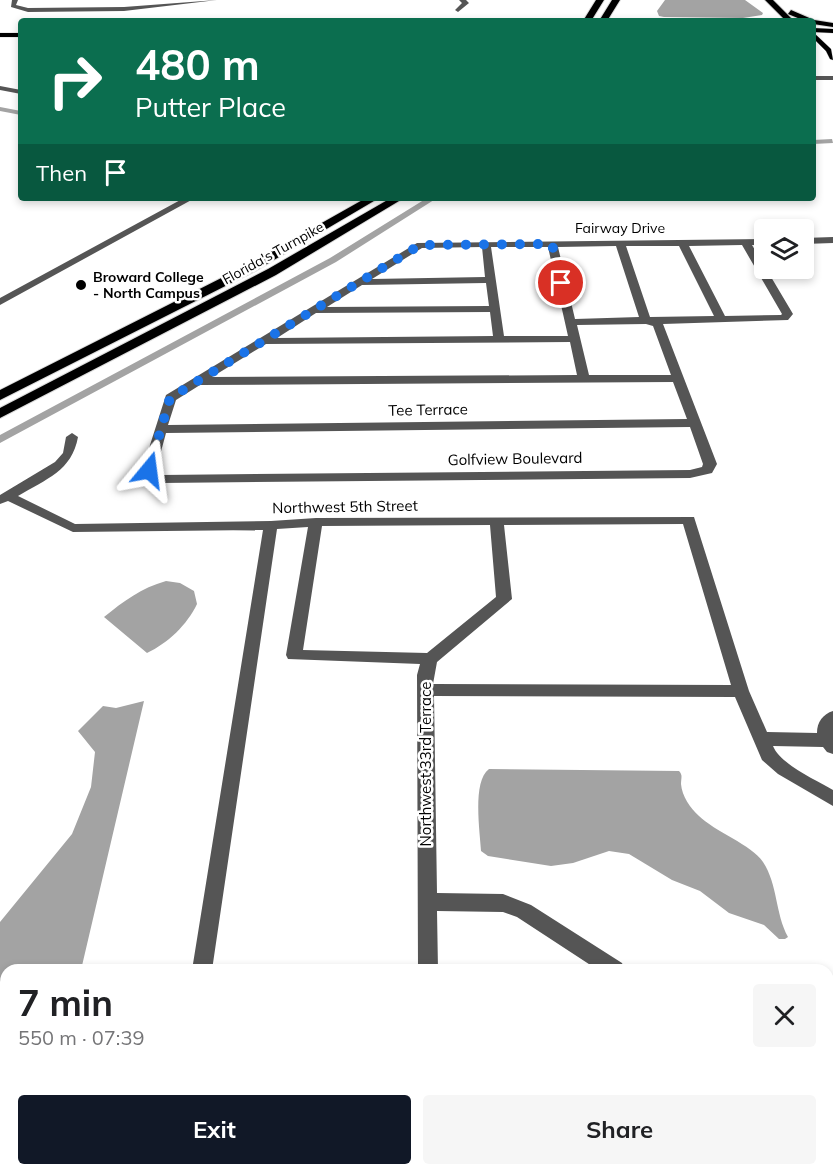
<!DOCTYPE html>
<html lang="en">
<head>
<meta charset="utf-8">
<style>
	:root { --surface:#fff; --page:#f6f6f6; --text:#202124; --muted:#757577; --accent:#111827 }
	body { margin:0; font-family:Mulish,sans-serif; background:var(--page); color:var(--text); height:100vh; display:flex; flex-direction:column; font-size:22px; white-space:nowrap }
	* { box-sizing:border-box; margin:0 }
	p { font-size:20px; color:var(--muted) }
	.icon { flex:none; width:33px; height:33px; fill:none; stroke:currentColor; stroke-width:2; stroke-linecap:round; stroke-linejoin:round }
	.map { position:relative; flex:1; overflow:hidden }
	.drawer { position:absolute; left:0px; top:964px; width:834px; height:212px; display:flex; flex-direction:column; background:var(--surface); border-radius:18px 18px 0 0; box-shadow:0 3px 9px #0003 }
	.drawer>* { flex:none }
	.banner { position:absolute; left:18px; top:18px; width:798px; height:183px; border-radius:6px; box-shadow:0 3px 9px #0003; background:#0b6e4f; color:#fff; overflow:hidden }
	.fabs { position:absolute; left:754px; top:219px; display:grid; gap:12px }
	.fabs a { display:grid; place-items:center; width:60px; height:60px; border-radius:6px; background:var(--surface); box-shadow:0 3px 9px #0003; font-size:30px }
	.pin { position:absolute; display:grid; place-items:center; width:51px; height:51px; color:#fff; margin:-26px; border:3px solid #fff; border-radius:50%; box-shadow:0 2px 6px #0007 }
	.me { position:absolute; width:66px; margin:-33px; rotate:16deg; stroke-linejoin:round; filter:drop-shadow(0 0 4px #0008) }
	.turn { display:flex; align-items:center; gap:21px; height:126px; padding:0 18px; font-size:27px }
	.turn .icon { width:78px; height:78px; stroke-width:2.5 }
	.turn b { display:block; font-size:42px; line-height:51px }
	.then { display:flex; align-items:center; height:57px; padding:0 18px; background:#0003; gap:12px; font-size:22px }
	.round { display:grid; place-items:center; flex:none; width:63px; height:63px; border-radius:6px; background:var(--page) }
	.head { display:flex; align-items:center; justify-content:space-between; height:102px; padding:0 18px }
	h1 { font-size:36px; font-weight:700; line-height:45px }
	.primary-button { display:flex; gap:12px; margin-top:auto; padding:12px 18px }
	.primary-button a { flex:1; height:69px; border-radius:6px; background:var(--accent); color:#fff; font-size:24px; font-weight:700; line-height:69px; text-align:center }
	.primary-button a+a { background:var(--page); color:var(--text) }
	.map>svg:first-child { display:block }
	.water { fill:#a3a3a3 }
	.lines { fill:none; stroke-linecap:round; stroke-linejoin:round }
	.canal { fill:#a3a3a3; fill-rule:evenodd }
	.major-casing { stroke:#dbdbdb; stroke-width:1 }
	.highway-casing { stroke:#dbdbdb; stroke-width:2 }
	.minor { fill:#555; fill-rule:evenodd }
	.major { fill:#000; fill-rule:evenodd }
	.highway { fill:#000; fill-rule:evenodd }
	.route { stroke:#1a73e8; stroke-width:10; stroke-dasharray:0 18 }
	.poi-dot { fill:#000; stroke:#fff; stroke-width:2 }
	.labels { text-anchor:middle; stroke-width:5; stroke-linejoin:round; paint-order:stroke }
	.far-street-label { font-size:14px; fill:#000; stroke:#fff }
	.far-poi-label { font-size:14px; font-weight:bold; fill:#000; stroke:#fff; text-anchor:start }
	.street-label { font-size:15px; fill:#000; stroke:#fff }
</style>
</head>
<body>
<div class="map">
<svg width="833" height="1175" viewBox="0 0 833 1175">
	<rect width="100%" height="100%" fill="#fff"/>
	<path class="water" d="M665 0H745L763 13 762 15 743 18 664 17 659 16 657 11Z
		M166 581 180 583 194 591 197 604C187 625 168 643 147 653L104 617C124 601 141 588 166 581Z
		M144 701 81 970H6V1170H44V1175H0V922L72 834 91 787 95 752 78 731 103 706 116 708Z
		M489 769 679 771C683 775 681 778 681 784 682 796 690 808 699 816 714 831 752 845 763 862 778 885 775 913 788 937L785 939H779L764 925 729 913 700 891 672 880 629 854 609 851 573 863 551 866 488 856 481 851C480 832 472 781 489 769Z"/>
	<g class="lines">
		<path class="canal" d="M0 107 21 111V115L0 111Z
			M832 139 833 143 813 144V140Z
			M427 198H437L336 262 0 443V435L330 258Z"/>
		<defs>
			<path id="major" d="M813 28 833 29V33L813 32Z
				M813 32 831 49 833 60 830 59 826 51 813 38Z
				M0 33H21V37H0Z"/>
			<path id="highway" d="M596 0H604L591 21H583Z
				M612 0H620L607 21H599Z
				M765 0H773L794 21H786Z
				M791 10 814 20 833 23V27L813 24V21H805L788 14Z
				M366 198H379L257 270 0 400V390L249 264Z
				M391 198H404L276 275 0 418V408L268 269Z"/>
		</defs>
		<use href="#major" class="major-casing"/>
		<use href="#highway" class="highway-casing"/>
		<path class="minor" d="M12 0H18L16 5 28 8 124 7 217 0 124 11 28 12 11 7Z
			M459 0H466L469 3 458 12 455 10 462 3Z
			M813 76H833V80H813Z
			M0 86 21 90V94L0 90Z
			M184 198H195L0 305V298Z
			M833 237V243L804 244V238Z
			M765 239V245H752L793 314 788 320 663 324 717 464 712 473 690 478 161 483 148 481 142 470 166 395 417 243ZM742 245 782 314 781 315 725 316 689 246ZM616 246 639 317 575 319 558 247ZM626 246H679L714 316 650 317ZM482 247 485 277 372 279 422 248ZM491 247H548L568 336H504ZM486 283 489 306 327 307 362 285ZM490 312 493 336 277 338 316 313ZM646 324 653 326 671 375H589L577 325ZM570 342 577 375 212 377 266 344ZM673 382 687 419 168 425 176 400 200 385ZM690 427 703 464 702 467 690 470 161 475 156 470 166 433Z
			M72 433 78 437C72 471 46 479 18 496L75 524 271 521 316 518 694 517 749 691 767 732 817 733C817 722 823 714 833 711V754L827 752 823 747 773 746C780 764 816 780 833 790V806L778 774 762 760 735 697 434 696 437 893 503 894 531 905 622 963 625 970H598L517 917 503 912 437 911 438 970H418L417 675 420 664 288 659 286 655 308 527 277 529 212 970H192L263 530 73 532 8 501 0 504V495L55 462 63 453 66 437ZM683 524 731 685 433 684 437 662 512 599 504 525ZM490 525 496 597 427 653 303 650 322 526Z
			M828 1096H833V1120H828Z
			M210 1170H261L263 1175H212Z
			M478 1170H502L500 1175H476Z
			M523 1170H549L547 1175H521Z"/>
		<use href="#major" class="major"/>
		<use href="#highway" class="highway"/>
	</g>
	<g class="lines">
		<path class="route" d="M149 470 170 398 420 245 552 244 561 283"/>
	</g>
	<circle class="poi-dot" cx="81" cy="285" r="6"/>
	<g class="labels">
		<g class="far-street-label">
			<text x="620" y="233">Fairway Drive</text>
			<text transform="translate(273 253) rotate(-29)" y="5">Florida's Turnpike</text>
		</g>
		<g class="far-poi-label">
			<text x="93" y="282">Broward College<tspan x="93" dy="16">- North Campus</tspan></text>
		</g>
		<g class="street-label">
			<text transform="translate(428 410) rotate(-1)" y="5">Tee Terrace</text>
			<text transform="translate(515 459) rotate(-1)" y="5">Golfview Boulevard</text>
			<text transform="translate(345 507) rotate(-1)" y="5">Northwest 5th Street</text>
			<text transform="translate(426 764) rotate(-90)" y="5">Northwest 33rd Terrace</text>
		</g>
	</g>
</svg>
<div class="fabs">
<a><svg class="icon" aria-label="layers" viewBox="0 0 24 24"><path d="M12 4l9 5-9 5-9-5zM3 14l9 5 9-5"/></svg></a>
</div>
<div class="pin" style="left:561px;top:283px;background:#d93025"><svg class="icon" aria-label="arrive" viewBox="0 0 24 24"><path d="M6 21V4h12l-3 4 3 4H6"/></svg></div>
<svg class="me" style="left:149px;top:470px" viewBox="-20 -20 40 40"><path d="M0-17L14 15 0 8-14 15z" fill="#1a73e8" stroke="#fff" stroke-width="4"/></svg>
<div class="banner">
<div class="turn"><svg class="icon" aria-label="right" viewBox="0 0 24 24"><path d="M7 20v-9h11M14 6l5 5-5 5"/></svg><div><b>480 m</b>Putter Place</div></div>
<div class="then">Then<svg class="icon" aria-label="arrive" viewBox="0 0 24 24"><path d="M6 21V4h12l-3 4 3 4H6"/></svg></div>
</div>
<section class="drawer">
<div class="head"><div><h1>7 min</h1><p>550 m · 07:39</p></div><a class="round"><svg class="icon" aria-label="close" viewBox="0 0 24 24"><path d="M6 6l12 12M18 6L6 18"/></svg></a></div>
<div class="primary-button"><a>Exit</a><a>Share</a></div>
</section>
</div>
</body>
</html>
